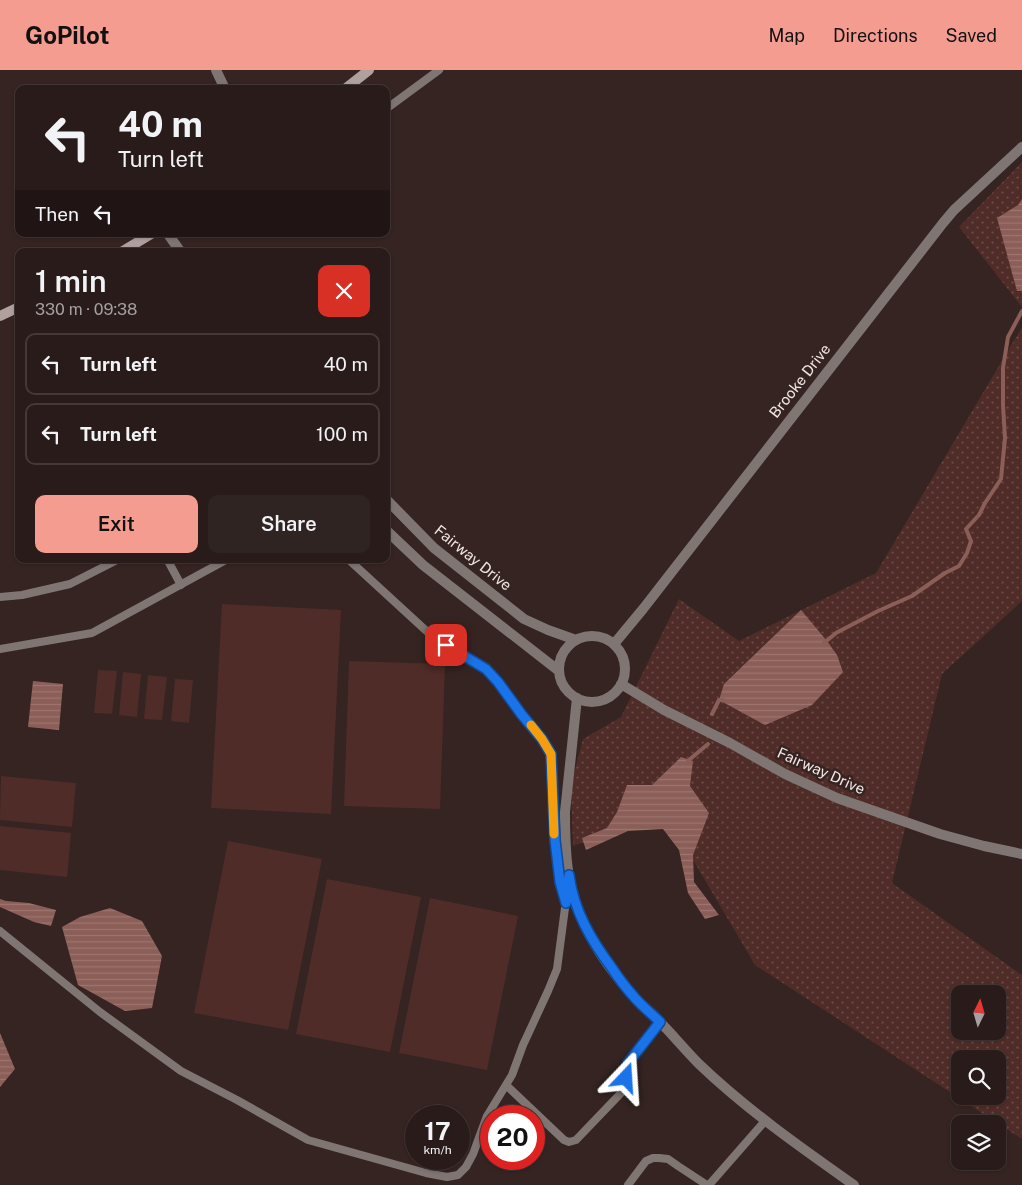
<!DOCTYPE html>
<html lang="en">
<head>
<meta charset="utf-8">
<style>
	:root { --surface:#281b1a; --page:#302423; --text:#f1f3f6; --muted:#a5a1a2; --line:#443939; --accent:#f59c91 }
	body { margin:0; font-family:"Public Sans",sans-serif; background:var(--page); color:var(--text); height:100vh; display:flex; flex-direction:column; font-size:19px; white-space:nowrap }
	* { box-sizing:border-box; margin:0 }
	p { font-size:16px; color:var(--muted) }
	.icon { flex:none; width:28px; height:28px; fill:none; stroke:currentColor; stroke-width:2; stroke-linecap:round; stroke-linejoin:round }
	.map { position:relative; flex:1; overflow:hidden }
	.drawer { position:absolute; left:15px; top:178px; width:375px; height:315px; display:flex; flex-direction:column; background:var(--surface); border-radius:10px; box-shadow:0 1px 4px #0004,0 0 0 1px var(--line) }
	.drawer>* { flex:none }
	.guide { position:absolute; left:15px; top:15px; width:375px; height:152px; border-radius:10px; box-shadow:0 1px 4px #0004,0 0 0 1px var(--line); background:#281b1a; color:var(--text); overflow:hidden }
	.needle { width:32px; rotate:5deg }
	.controls { position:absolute; left:951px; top:915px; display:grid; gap:10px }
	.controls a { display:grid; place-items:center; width:55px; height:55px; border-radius:10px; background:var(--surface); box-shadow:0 1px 4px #0004,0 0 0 1px var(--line); font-size:25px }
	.speed { position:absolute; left:405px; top:1035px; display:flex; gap:10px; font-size:25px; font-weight:700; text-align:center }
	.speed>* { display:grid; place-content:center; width:65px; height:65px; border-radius:50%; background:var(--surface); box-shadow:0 1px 4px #0004,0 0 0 1px var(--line); line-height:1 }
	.speed small { font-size:12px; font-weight:400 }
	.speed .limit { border:8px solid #d22; background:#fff; color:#111 }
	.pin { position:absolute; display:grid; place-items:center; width:42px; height:42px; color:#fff; margin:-21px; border-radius:10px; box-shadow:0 2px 8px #0006 }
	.me { position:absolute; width:55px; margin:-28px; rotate:20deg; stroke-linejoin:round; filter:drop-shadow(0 0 4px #0008) }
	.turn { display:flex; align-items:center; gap:18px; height:105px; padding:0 20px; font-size:22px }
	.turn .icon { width:65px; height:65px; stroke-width:2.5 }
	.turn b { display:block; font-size:35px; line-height:42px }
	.then { display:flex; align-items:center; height:48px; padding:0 20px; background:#0003; gap:10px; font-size:19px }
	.round { display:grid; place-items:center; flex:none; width:52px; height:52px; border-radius:10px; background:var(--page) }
	.overview { display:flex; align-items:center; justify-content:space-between; height:85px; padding:0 20px }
	h1 { font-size:30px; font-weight:600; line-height:38px }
	.cta { display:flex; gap:10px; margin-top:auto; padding:10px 20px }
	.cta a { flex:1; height:58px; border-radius:10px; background:var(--accent); color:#111; font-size:20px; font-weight:600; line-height:58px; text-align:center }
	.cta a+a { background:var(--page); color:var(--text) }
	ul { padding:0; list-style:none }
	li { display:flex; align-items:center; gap:15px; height:62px; margin:0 10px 8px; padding:0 10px; border:2px solid var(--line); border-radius:10px }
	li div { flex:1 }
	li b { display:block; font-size:19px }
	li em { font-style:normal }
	header { display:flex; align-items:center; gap:30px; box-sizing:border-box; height:70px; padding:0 25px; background:var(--accent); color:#111 }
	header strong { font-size:24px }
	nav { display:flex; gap:28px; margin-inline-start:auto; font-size:18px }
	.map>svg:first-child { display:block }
	.green { fill:url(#green-dots); fill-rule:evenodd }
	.pitch { fill:#4f2c28 }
	.water { fill:url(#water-rules) }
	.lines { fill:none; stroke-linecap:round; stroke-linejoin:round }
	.stream { stroke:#8c5e58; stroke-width:4 }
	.lane { stroke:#7f7674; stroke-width:8 }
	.street { stroke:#7f7674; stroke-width:10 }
	.secondary { stroke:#b0a19f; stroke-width:10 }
	.route-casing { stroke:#114b97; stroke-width:12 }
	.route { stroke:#1a73e8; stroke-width:9 }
	.slow { stroke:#f59e0b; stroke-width:9 }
	.labels { text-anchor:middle; stroke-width:5; stroke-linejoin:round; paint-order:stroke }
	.street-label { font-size:15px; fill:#f2e6e4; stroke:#352422 }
</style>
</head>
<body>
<header>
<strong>GoPilot</strong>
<nav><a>Map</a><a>Directions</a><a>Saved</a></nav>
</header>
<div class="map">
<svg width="1022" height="1115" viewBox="0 0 1022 1115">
	<defs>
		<pattern id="green-dots" width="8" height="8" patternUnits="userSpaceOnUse" patternTransform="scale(1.25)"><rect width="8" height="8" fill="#4f2c28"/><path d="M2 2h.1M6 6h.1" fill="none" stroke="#694b47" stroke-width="1.8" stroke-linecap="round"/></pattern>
		<pattern id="water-rules" width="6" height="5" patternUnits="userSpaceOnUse" patternTransform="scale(1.25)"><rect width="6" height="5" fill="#8c5e58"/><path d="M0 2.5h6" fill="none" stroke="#9d7570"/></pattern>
	</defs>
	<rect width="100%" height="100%" fill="#352422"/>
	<path class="green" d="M1022 92V237L959 157Z
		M1022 257V531L942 604 892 813 1022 905V1069L755 895 676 761 646 749 573 776 571 715 583 669 621 647 679 529 739 571 876 503ZM960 924H998V961H960ZM960 989H998V1026H960Z"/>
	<path class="pitch" d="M222 534 341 540 331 744 211 738Z
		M349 591 445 594 440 739 344 736Z
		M98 600 117 601 112 644 94 643Z
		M123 602 141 604 137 647 119 645Z
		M148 605 167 607 162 650 144 649Z
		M175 609 193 610 189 653 171 651Z
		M1 706 76 713 72 757 0 750Z
		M0 756 71 763 67 807 0 800Z
		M228 771 322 789 288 960 194 943Z
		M327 809 421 827 390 982 296 964Z
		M430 828 518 846 487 1000 399 983Z"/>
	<path class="water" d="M1022 129V221H1017L997 148 1018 135Z
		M801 540 827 571 837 585 843 602 812 635 765 655 719 630 724 614Z
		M33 611 63 614 59 660 28 657Z
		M681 687 693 691 690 716 709 743 693 785 694 812 719 845 705 849 688 823 679 780 663 759 628 761 586 780 582 768 607 758 617 742 627 715H652Z
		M0 829 6 831 29 833 56 840 51 856 34 852 0 837Z
		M110 838 142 851 162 886 152 938 125 941 78 915 62 857 80 847Z
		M0 963 15 999 0 1017Z"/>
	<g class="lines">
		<path class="stream" d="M824 573 836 563 878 541 912 526 945 503 959 496 967 483 971 471 966 459 979 445 985 433 1001 409 1005 368 1003 335V298L1008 267 1022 241
			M712 644 719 630H723
			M687 693 689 690 708 674"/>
		<path class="lane" d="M386 39 439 0
			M167 489 181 515
			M348 489 433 567 458 583 487 599 499 612 522 645 542 669 551 683 555 769 560 812 565 829
			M0 527 22 525 70 514 119 489
			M0 579 92 563 224 491 227 489
			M0 861 100 942 181 1001 237 1030 308 1070 426 1103 447 1107 458 1105 466 1097 473 1084 487 1046 512 1005 523 975 548 921 557 899 568 815
			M506 1015 564 1070 569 1072 576 1070 622 1022 628 993 660 952
			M628 1115 646 1091 653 1088H659L668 1089 678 1096 707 1115
			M709 1115 765 1051"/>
		<path class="street" d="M216 0 225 19
			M168 164 180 181
			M386 429 434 478 524 549 548 560 576 570
			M386 460 423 495 559 601
			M559 599a33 33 0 1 1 66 0a33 33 0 1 1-66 0Z
			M614 574 643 539 943 153 954 140 1022 77
			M621 614 664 640 730 673 785 704 837 728 940 764 984 776 1022 784
			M577 628 565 742C565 772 566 808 576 836 589 870 611 902 635 928 643 937 652 944 660 952 673 965 685 980 699 994 746 1039 800 1077 854 1115"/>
		<path class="secondary" d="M345 19 369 0
			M123 181 151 164
			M0 246 19 237"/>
	</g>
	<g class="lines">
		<defs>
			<path id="route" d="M446 575 486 599 498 612 522 645 542 669 551 684 555 770 560 812 566 833 569 805C574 841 591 870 612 898 619 909 627 919 635 928 643 937 652 944 660 952L628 993 626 1008"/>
		</defs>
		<use href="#route" class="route-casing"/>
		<use href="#route" class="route"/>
		<path class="slow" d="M531 655 542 669 551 684 554 764"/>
	</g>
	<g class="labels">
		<g class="street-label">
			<text transform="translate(800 311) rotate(-52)" y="5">Brooke Drive</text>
			<text transform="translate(473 488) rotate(39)" y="5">Fairway Drive</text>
			<text transform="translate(821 701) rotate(24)" y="5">Fairway Drive</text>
		</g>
	</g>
</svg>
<div class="controls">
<a><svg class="needle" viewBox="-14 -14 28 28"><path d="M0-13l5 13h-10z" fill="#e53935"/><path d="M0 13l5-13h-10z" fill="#a5a1a2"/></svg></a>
<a><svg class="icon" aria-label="search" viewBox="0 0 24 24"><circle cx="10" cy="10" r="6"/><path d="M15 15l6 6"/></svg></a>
<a><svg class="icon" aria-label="layers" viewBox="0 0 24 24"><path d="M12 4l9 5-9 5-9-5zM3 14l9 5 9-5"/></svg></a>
</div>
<div class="speed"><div>17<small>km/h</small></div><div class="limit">20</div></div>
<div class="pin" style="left:446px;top:575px;background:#d93025"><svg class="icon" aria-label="arrive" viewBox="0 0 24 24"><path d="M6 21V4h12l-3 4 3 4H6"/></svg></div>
<svg class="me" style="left:626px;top:1008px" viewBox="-20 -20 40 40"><path d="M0-17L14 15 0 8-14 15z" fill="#1a73e8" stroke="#fff" stroke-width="4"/></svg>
<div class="guide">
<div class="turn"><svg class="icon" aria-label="left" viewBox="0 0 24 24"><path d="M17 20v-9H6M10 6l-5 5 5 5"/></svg><div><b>40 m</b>Turn left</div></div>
<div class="then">Then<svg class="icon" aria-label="left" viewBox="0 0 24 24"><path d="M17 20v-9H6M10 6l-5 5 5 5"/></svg></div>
</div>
<section class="drawer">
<div class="overview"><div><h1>1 min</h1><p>330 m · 09:38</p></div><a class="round" style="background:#d93025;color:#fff"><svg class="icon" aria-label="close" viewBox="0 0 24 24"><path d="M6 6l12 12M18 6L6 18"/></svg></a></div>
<ul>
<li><svg class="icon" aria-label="left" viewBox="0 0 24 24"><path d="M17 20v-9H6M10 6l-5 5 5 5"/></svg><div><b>Turn left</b></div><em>40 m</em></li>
<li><svg class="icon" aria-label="left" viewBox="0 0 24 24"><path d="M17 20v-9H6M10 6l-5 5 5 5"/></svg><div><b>Turn left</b></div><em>100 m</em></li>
</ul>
<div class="cta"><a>Exit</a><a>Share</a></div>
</section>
</div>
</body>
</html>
